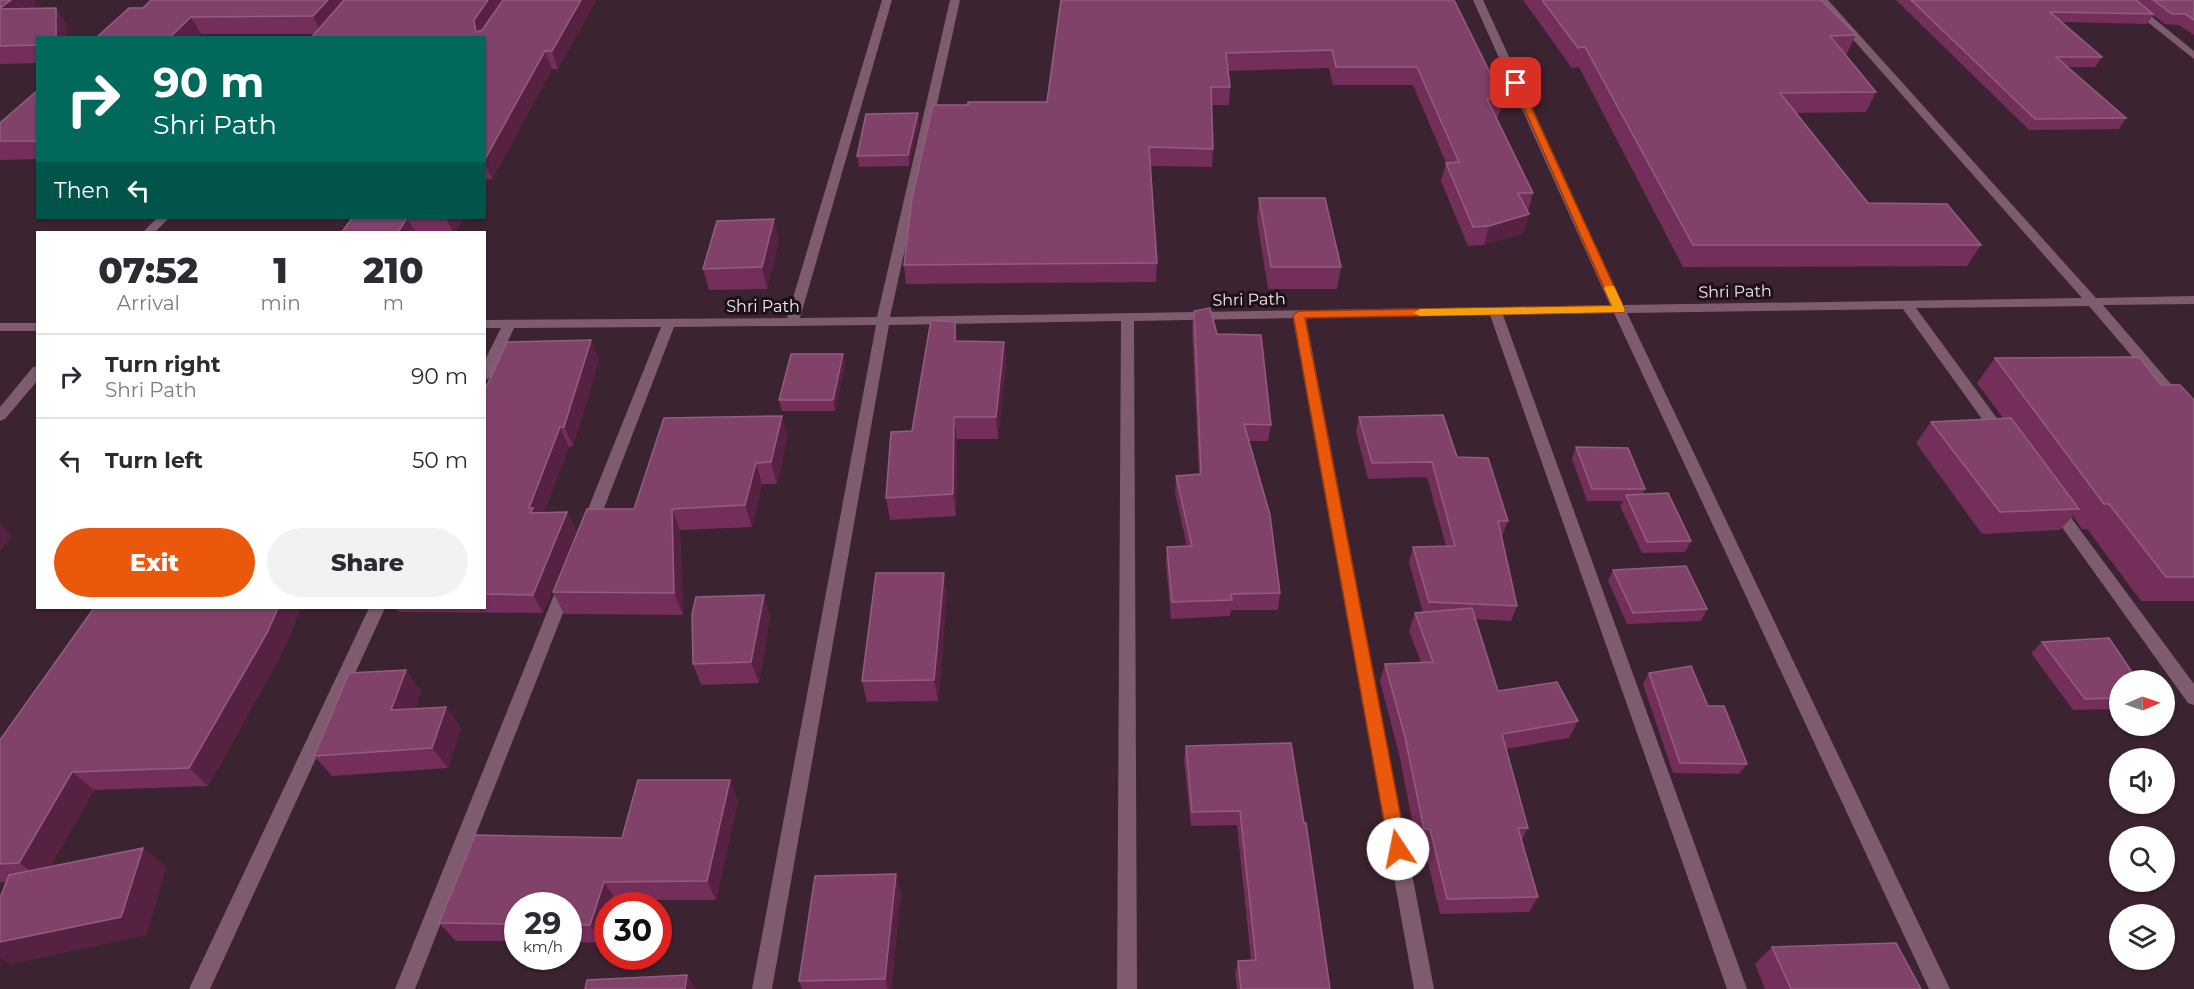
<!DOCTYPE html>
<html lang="en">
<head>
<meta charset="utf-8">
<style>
	:root { --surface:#fff; --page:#f2f2f3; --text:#2b2b33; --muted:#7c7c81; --line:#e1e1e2; --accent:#ea580c }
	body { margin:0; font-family:Montserrat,sans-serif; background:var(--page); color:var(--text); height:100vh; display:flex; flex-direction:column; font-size:22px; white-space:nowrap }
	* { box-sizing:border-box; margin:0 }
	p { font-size:20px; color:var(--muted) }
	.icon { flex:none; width:33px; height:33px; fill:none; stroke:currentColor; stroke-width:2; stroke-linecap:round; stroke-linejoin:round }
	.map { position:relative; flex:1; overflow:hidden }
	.panel { position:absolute; left:36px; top:231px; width:450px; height:378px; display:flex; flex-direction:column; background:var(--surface); border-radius:0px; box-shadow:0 2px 4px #0004 }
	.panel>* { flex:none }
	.top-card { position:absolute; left:36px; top:36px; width:450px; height:183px; border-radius:0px; box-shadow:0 2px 4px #0004; background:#00695c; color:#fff; overflow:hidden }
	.needle { width:39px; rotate:88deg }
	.buttons { position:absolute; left:2109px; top:670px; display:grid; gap:12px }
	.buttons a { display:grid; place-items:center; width:66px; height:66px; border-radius:50%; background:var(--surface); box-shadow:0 2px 4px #0004; font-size:30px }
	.speed { position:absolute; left:504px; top:892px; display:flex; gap:12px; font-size:30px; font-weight:700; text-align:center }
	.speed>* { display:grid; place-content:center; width:78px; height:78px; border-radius:50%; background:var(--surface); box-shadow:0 2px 4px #0004; line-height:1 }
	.speed small { font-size:15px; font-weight:400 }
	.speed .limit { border:9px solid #d22; background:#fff; color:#111 }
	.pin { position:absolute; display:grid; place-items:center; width:51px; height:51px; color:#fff; margin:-26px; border-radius:12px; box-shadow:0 3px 9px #0006 }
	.me { position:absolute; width:66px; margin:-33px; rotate:349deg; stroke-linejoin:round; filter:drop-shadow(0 0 4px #0008) }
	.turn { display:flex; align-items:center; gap:21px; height:126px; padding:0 18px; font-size:27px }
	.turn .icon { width:78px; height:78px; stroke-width:2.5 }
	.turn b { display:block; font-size:42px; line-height:51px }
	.then { display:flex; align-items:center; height:57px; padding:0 18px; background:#0003; gap:12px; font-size:22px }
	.eta { display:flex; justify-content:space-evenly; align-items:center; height:102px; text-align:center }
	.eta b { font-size:36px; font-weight:800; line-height:42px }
	.cta { display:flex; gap:12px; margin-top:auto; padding:12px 18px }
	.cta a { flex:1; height:69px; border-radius:36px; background:var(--accent); color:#fff; font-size:24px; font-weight:800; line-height:69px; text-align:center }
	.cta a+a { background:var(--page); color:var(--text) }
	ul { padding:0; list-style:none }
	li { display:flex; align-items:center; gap:18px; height:84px; padding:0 18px; border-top:2px solid var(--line) }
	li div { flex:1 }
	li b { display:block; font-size:22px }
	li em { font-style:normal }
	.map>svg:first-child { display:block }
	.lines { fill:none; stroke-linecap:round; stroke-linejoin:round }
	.street { fill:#7e5b6e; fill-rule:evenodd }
	.wall { fill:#732e59 }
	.shaded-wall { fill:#572142 }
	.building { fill:#81426a; stroke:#945c7f; stroke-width:1.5 }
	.route { fill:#ea580c; stroke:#983908; stroke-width:1.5 }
	.slow { fill:#f59e0b }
	.labels { text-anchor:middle; stroke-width:6; stroke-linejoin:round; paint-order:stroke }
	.street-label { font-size:16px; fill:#f9e8f0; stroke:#1c1117 }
</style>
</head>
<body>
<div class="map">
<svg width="2194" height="989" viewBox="0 0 2194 989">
	<rect width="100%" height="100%" fill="#3c2331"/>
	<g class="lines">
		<path class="street" d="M882 0H892L800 318 877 317 950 0H960L890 317 1610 305 1473 0H1483L1623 305 2082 298 1818 0H1828L2096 298 2194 296V304L2103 305 2194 411V425L2189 423 2089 306 1916 308 2007 432 2009 436 2002 441 1997 440 1903 309 1627 313 1950 989H1929L1614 313 1503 315 1747 989H1727L1490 315 1306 318 1434 989H1414L1293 318 1134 321 1137 989H1117L1121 321 889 325 772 989H752L876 325 674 327 596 529 593 533H583L580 529 661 327 514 328 491 377 484 381V362L501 328H484V320L787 318Z
			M2120 0H2131L2194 51V59Z
			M157 218H169L155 232H143Z
			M0 323H38V331H0Z
			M38 366V380L5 419 0 421V407L33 367Z
			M2056 502 2061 504 2194 684V705L2188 703 2051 512 2048 508 2051 504Z
			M566 579 572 581 574 585 415 989H395L558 585 560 581Z
			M369 608H385L210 989H189Z"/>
	</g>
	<path class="wall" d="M0 0 37 5 33 8 67 25V38H38V63L0 64Z
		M596 0 558 69H552L492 179 484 180V38L314 34H201L129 8Z
		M1061 0H1454L1503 99 1498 117H1496L1533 193 1528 212 1529 214 1523 233 1484 245 1468 246 1441 181 1446 163 1413 85H1333L1329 68 1228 71 1230 87 1229 105H1212L1213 149 1212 167 1150 166 1157 263 1156 282 906 284 904 265 968 105 1047 102Z
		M1523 0H1821L1856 35 1846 55 1876 92 1866 112 1796 113 1868 203 1981 245 1967 266 1683 267 1579 67 1572 68Z
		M1896 0H2194V35L2179 25 2165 24 2153 15 2147 24 2062 22 2102 57 2095 67H2068L2126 118 2119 129 2029 130Z
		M38 90V159L0 160V123Z
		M918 113 919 124 909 166 859 167 857 156Z
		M1259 198 1341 267 1337 289H1268L1257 220Z
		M352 218H464L455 232H342Z
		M779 241 767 289 709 290 703 269Z
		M1194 311 1217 334 1271 425 1268 441H1249L1280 593 1278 610H1231L1230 616 1171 619 1166 563 1167 547 1187 546 1175 493 1176 476 1199 474 1192 327Z
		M955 322 957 341 1004 342 1006 363 998 439H957L956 516 890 520 886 498Z
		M843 354 845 365 835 411H782L779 400Z
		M1995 358 2161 385 2194 400V601H2141L2087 529H2082L2073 516 2060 530 1982 534 1916 443 1931 422 2003 418 1977 383Z
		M599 360 573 446 569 447 544 512H567L576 531 543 613 399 612 395 608H484V392Z
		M782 416 787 437 777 484H762L752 527 680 530 683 615 564 614 553 592 634 509Z
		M1359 417 1457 457 1508 521 1502 536 1517 606 1511 621 1475 619 1498 691 1578 721 1569 738 1506 749 1528 828 1522 840 1538 897 1529 912 1440 914 1424 845H1417L1399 754 1380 681 1385 664 1421 662 1409 631 1415 613H1423L1409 562 1413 547 1446 546 1427 477 1368 479 1356 432Z
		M1576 447 1645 489 1643 494 1691 541 1685 552 1642 553 1620 506 1623 501H1587L1572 459Z
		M1613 570 1707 609 1701 621 1627 624 1608 581Z
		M947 594 938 701 867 702 862 681Z
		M94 608H301L283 651 208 786 94 790 50 867H166L146 935 10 964 6 882H0V740Z
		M770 616 759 683 701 685 693 664Z
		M2042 642 2120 681V709L2073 710 2031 653Z
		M1649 673 1708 706 1747 764 1739 774 1673 773 1643 684Z
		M421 691 415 709 446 707 461 728 448 768 332 776 314 756Z
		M1291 743 1330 989H1237L1235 973 1238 961 1251 960 1237 825 1191 826 1184 760 1186 746Z
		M738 800 716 900H616L614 906H608L603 943 568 942V906H518V941H456L439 923 622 838Z
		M901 892 891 989H802L799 981Z
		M1772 947 1921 989H1765L1755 964Z"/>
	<path class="shaded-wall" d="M11 0H34L37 5 11 26 0 8Z
		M328 0H351L321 33 313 16Z
		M488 0H506L481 37 476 32 474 20Z
		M581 0H596L558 69 552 51Z
		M56 8 67 25V38H56Z
		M191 17 201 34 197 38H169Z
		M545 51 552 69 492 179 484 161Z
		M918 113 919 124 909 166 908 155Z
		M1529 214 1523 233 1484 245 1489 226Z
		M407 218 415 232H398Z
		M446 218H464L455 232H453Z
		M774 219 779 241 767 289 762 267Z
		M955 322 957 344 955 341Z
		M591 340 599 360 573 446 564 427Z
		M1004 342 1006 363 998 439 996 417Z
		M843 354 845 365 835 411 833 400Z
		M782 416 787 437 777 484 771 462Z
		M954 417 957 439 956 516 953 494Z
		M560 427 569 447 540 523 530 513 529 508Z
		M756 463 762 484 752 527 745 505Z
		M672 509 680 530 683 615 674 593Z
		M567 512 576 531 543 613 533 595Z
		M0 523 12 536 0 551Z
		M944 573 947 594 938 701 934 680Z
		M764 595 770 616 759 683 751 662Z
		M278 608H301L283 651 208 786 189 768Z
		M406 670 421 691 407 731 391 710Z
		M446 707 461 728 448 768 432 748Z
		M72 772 94 790 43 879 19 863Z
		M730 780 738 800 716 900 707 881Z
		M143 848 166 867 146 935 10 964 0 958V942Z
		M896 874 901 892 891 989H888L885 979Z
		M604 882 616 900 614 906H608V928L603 943 590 925Z
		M687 975 696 989H685Z"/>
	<path class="building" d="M0 0H11L0 8Z
		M151 0H328L313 16 191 17 169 38H96L129 8H143Z
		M344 0H488L474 20 476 32 482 30 503 0H581L552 51H545L484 161V38H311Z
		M1061 0H1454L1503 99H1487L1533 193H1518L1529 214 1489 226 1473 227 1446 163 1459 162 1417 67H1336L1332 50 1226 53 1230 87H1211L1213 149 1149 147 1157 263 904 265 912 198 933 105H968V102H1047Z
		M1542 0H1821L1856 35 1830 36 1876 92 1780 93 1868 203 1947 204 1981 245H1693L1585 47 1578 48Z
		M1911 0H2136L2153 14 2050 12 2102 57H2056L2126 118 2035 119Z
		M2153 0H2194V20L2185 14H2172Z
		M56 8V38H38V45L0 46V9Z
		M38 90V141H0V123Z
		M918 113 908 155 857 156 866 114Z
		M1259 198H1325L1341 267H1271Z
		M352 218H407L398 232H342Z
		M774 219 762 267 703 269 717 221Z
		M1210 308 1217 334 1261 335 1271 425 1244 424 1270 515 1280 593 1231 594 1232 600 1172 602 1167 547 1192 546 1176 476 1201 474 1194 311Z
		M931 320 955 322V341L1004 342 996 417H954L953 494 886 498 891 432 912 431Z
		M591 340 564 427H560L529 508H533L530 513 567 512 533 595 484 594V392L507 342Z
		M791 354H843L833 400H779Z
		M2139 357 2161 385H2180L2194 400V577H2166L2109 504H2104L1995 358Z
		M1443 415 1457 457 1488 458 1508 521H1498L1517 606 1429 602 1413 547 1455 546 1432 462 1372 463 1359 417Z
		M782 416 771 462 756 463 745 505 672 509 674 593 553 592 587 509H634L664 418Z
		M2011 418 2079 509 2000 512 1931 422Z
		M1576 447 1628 448 1645 489H1592Z
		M1668 493 1691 541 1647 542 1626 495Z
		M1686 566 1707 609 1633 613 1613 570Z
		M876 573H944L934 680 862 681Z
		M764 595 751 662 693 664 692 614 696 597Z
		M94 608H278L267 633 189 768 72 772 19 863 0 864V740Z
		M1472 608 1498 691 1557 682 1578 721 1502 734 1528 828H1518L1538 897 1447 899 1430 829H1424L1405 737 1385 664 1433 662 1415 613Z
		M2109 638 2138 681H2120V698L2085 699 2042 642Z
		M1691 666 1708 706H1724L1747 764 1680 763 1649 673Z
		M406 670 391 710 446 707 432 748 314 756 349 673Z
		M1291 743 1304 823H1306L1330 989H1241L1238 961 1256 960 1240 811 1192 812 1186 746Z
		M638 780H730L707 881 604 882 590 925H568V906H518V924L439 923 475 835 622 838Z
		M143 848 121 917 0 942V898L9 875Z
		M896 874 885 979 799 981 815 876Z
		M1896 943 1921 989H1791L1772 947Z
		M687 975 685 989H585L587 980Z"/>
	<path class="route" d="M1512 81 1520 83 1625 310 1624 312 1305 318 1407 849 1404 855 1398 858 1392 855 1389 849 1293 315 1299 311 1612 306Z"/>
	<path class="slow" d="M1606 286H1614L1625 310 1624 312 1420 316 1414 313 1420 309 1612 306 1604 288Z"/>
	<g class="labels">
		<g class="street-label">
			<text transform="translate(1735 291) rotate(-1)" y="6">Shri Path</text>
			<text transform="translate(1249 299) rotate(-1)" y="6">Shri Path</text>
			<text x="763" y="312">Shri Path</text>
		</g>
	</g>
</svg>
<div class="buttons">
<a><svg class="needle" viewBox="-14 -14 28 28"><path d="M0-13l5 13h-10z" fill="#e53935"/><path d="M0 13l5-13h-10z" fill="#7c7c81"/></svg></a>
<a><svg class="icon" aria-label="sound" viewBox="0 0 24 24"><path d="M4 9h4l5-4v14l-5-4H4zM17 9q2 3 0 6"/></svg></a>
<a><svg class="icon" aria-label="search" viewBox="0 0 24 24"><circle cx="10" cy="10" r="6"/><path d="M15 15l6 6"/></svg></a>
<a><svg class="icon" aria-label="layers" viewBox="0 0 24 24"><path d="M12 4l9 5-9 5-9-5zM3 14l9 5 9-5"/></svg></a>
</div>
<div class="speed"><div>29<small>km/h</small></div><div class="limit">30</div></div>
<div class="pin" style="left:1516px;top:83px;background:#d93025"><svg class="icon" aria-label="arrive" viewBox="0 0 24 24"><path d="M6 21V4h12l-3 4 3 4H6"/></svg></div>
<svg class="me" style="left:1398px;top:849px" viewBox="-20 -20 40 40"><circle r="19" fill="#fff"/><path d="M0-13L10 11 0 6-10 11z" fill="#ea580c"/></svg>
<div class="top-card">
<div class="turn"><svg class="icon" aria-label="right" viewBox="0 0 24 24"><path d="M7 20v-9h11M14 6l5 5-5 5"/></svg><div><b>90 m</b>Shri Path</div></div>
<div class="then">Then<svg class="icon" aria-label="left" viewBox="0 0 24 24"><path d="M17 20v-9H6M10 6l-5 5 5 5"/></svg></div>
</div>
<section class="panel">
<div class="eta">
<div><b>07:52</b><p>Arrival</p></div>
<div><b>1</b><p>min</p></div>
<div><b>210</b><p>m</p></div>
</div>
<ul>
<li><svg class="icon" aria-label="right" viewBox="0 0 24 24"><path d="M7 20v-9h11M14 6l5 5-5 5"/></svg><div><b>Turn right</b><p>Shri Path</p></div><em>90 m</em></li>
<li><svg class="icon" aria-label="left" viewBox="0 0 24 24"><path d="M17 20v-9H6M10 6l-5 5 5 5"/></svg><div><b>Turn left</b></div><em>50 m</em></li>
</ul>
<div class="cta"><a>Exit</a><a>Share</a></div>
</section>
</div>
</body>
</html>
